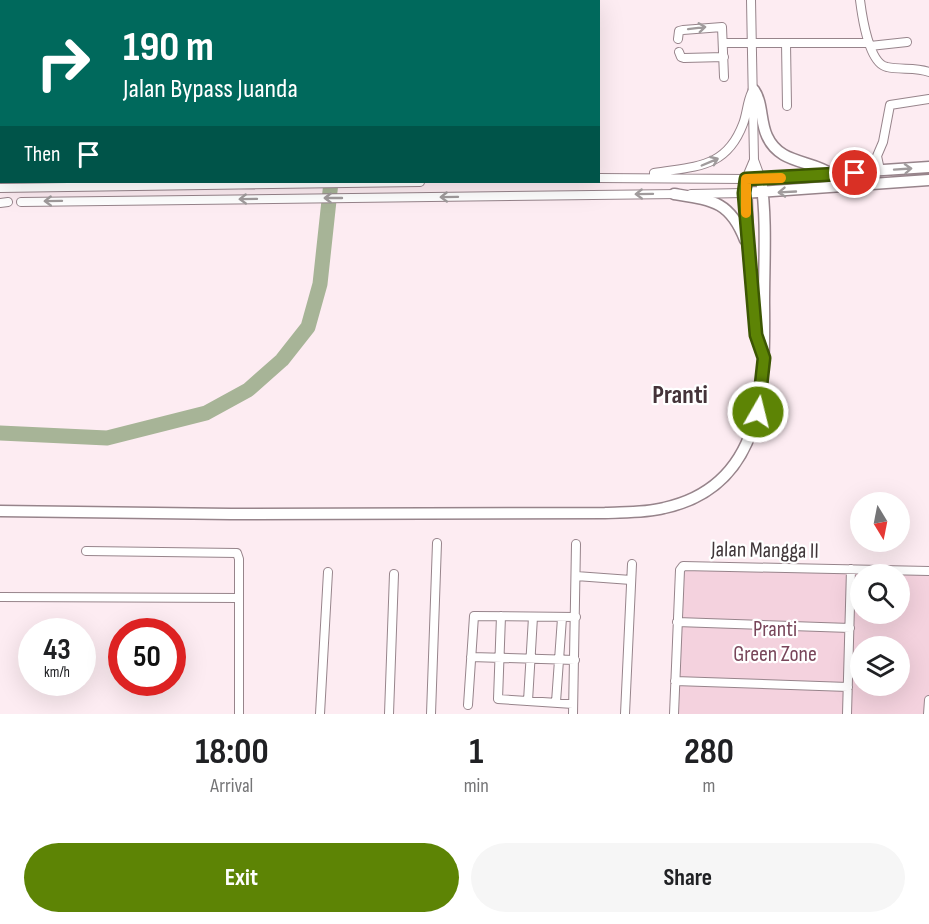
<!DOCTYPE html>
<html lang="en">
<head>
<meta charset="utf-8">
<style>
	:root { --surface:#fff; --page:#f6f6f6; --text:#202124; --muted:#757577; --accent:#5d8405 }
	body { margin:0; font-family:"Sofia Sans Condensed",sans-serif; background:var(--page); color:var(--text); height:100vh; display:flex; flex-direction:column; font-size:22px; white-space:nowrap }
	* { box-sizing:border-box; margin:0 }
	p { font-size:20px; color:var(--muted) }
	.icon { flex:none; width:33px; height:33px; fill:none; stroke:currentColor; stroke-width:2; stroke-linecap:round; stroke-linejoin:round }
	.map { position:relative; height:714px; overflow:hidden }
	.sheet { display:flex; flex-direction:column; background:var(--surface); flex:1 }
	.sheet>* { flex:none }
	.hud { position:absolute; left:0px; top:0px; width:600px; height:183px; box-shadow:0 6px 24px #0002; background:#00695c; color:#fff; overflow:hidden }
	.needle { width:39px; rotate:170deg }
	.tools { position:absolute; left:850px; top:492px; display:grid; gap:12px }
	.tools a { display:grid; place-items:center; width:60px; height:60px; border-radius:50%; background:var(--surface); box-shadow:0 6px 24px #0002; font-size:30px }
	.speed { position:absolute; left:18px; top:618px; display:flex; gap:12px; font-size:30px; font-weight:700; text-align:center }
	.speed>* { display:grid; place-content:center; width:78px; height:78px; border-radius:50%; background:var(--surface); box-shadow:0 6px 24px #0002; line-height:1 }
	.speed small { font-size:15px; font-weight:400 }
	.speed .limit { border:9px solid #d22; background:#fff; color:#111 }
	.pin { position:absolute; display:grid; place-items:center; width:51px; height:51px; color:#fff; margin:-26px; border:3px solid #fff; border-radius:50%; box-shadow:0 2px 6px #0007 }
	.me { position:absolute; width:66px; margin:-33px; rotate:8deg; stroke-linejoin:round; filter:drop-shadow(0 0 4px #0008) }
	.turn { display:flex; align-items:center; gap:21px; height:126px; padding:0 24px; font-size:27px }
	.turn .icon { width:78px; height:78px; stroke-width:2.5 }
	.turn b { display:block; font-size:42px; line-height:51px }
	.then { display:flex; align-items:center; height:57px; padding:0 24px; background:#0003; gap:12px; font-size:22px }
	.eta { display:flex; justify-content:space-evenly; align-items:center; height:102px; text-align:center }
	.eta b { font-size:36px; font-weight:700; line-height:42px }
	.cta { display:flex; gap:12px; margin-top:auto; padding:12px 24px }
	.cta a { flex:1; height:69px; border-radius:36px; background:var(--accent); color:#fff; font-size:24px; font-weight:700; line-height:69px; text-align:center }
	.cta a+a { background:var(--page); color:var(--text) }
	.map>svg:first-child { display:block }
	.green { fill:#f4d2de; fill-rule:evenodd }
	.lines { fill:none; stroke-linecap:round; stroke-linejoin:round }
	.river { stroke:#a7b497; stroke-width:15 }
	.minor-casing { stroke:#97848b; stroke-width:10 }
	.major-casing { stroke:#97848b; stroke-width:13 }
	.minor { stroke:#fff; stroke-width:8 }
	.major { stroke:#fff; stroke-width:10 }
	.oneway { stroke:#a09b9c }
	.route-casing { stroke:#3c5603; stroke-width:15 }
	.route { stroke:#5d8405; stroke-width:10 }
	.slow { stroke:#f59e0b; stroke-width:10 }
	.labels { text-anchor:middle; stroke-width:4.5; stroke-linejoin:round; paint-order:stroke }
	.street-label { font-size:22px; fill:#40373a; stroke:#fff }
	.park-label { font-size:22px; fill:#78465a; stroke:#fff }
	.quarter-label { font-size:26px; font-weight:bold; fill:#443339; stroke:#fff }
</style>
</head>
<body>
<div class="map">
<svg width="929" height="714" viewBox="0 0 929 714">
	<rect width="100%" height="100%" fill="#fdecf2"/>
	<path class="green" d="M681 570 929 572V714H674ZM861 574H900V614H861ZM861 646H900V686H861Z"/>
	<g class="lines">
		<path class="river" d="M552 2 557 0
			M0 433 107 438 206 413 248 390 282 360 308 327 320 284 331 182"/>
		<defs>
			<path id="minor" d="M197 0V2
				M751 0 754 160 761 179
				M860 0C862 16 869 64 887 67 900 70 917 67 929 72
				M678 39 679 31 683 30 722 27 724 77
				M723 43H869
				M786 43 787 106
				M870 46 907 42
				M0 47H2
				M679 52 681 57 684 58 724 57
				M880 170 877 156 883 142 890 105 929 99
				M654 173C695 166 726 169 743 124 747 114 747 102 752 92
				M598 178 746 179 754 160
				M0 188 420 182
				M691 194 744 193
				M21 202 678 194
				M0 203 8 202
				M86 551 237 553 239 559V714
				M576 576 631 580
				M0 597 239 598
				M501 616 498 699 573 704
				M677 622 850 628
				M471 657 575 660
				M675 681 848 687
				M528 701 533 617
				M556 702 562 618
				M468 705 474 616 576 617
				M320 714 328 572
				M389 714 394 574
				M431 714 437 543
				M573 714 576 544
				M625 714 632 564
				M674 714 680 570 683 566 929 571
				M847 714 851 569
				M928 714 929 700"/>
			<path id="major" d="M754 90C763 103 760 121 767 136 780 165 811 159 833 175
				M744 193 929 180
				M674 194C712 200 730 201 745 240
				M761 349 756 335 748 246 746 179 929 167
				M0 511 231 514 605 513C624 512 645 513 664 508 765 486 765 386 764 303 764 262 767 219 761 179"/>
		</defs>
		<use href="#minor" class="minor-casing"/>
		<use href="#major" class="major-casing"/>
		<use href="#minor" class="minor"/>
		<use href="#major" class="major"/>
	</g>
	<defs><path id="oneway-shaft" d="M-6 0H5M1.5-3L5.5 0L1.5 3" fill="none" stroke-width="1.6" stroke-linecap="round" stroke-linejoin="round" transform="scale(1.5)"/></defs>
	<g class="oneway">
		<use href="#oneway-shaft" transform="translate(697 28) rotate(-7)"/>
		<use href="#oneway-shaft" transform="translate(710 162) rotate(-23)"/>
		<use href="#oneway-shaft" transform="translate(903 169) rotate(-4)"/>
		<use href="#oneway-shaft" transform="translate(787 192) rotate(177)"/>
		<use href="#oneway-shaft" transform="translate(644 194) rotate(179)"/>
		<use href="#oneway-shaft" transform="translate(449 197) rotate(179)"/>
		<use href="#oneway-shaft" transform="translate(333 198) rotate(-180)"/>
		<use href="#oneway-shaft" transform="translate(248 199) rotate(179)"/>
		<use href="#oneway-shaft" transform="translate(53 201) rotate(179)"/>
	</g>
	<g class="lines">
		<defs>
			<path id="route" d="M758 412 764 358 756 335 744 193 746 179 855 173"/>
		</defs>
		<use href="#route" class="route-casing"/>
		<use href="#route" class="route"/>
		<path class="slow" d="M746 213V179L781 178"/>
	</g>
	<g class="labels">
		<g class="street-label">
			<text transform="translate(765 549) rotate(1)" y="8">Jalan Mangga II</text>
		</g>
		<g class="park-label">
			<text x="775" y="636">Pranti<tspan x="775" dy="25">Green Zone</tspan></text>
		</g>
		<g class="quarter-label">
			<text x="680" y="403">Pranti</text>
		</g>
	</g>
</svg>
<div class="tools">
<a><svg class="needle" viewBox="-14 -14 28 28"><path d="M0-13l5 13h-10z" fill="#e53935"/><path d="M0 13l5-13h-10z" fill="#757577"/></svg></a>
<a><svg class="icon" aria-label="search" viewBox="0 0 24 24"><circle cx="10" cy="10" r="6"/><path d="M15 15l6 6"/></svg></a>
<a><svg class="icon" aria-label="layers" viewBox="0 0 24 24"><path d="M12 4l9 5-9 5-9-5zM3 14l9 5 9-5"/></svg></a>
</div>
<div class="speed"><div>43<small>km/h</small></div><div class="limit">50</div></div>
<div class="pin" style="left:855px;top:173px;background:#d93025"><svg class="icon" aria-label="arrive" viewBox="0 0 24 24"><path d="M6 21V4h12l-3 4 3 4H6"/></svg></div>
<svg class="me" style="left:758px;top:412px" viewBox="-20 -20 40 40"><circle r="17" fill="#5d8405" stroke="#fff" stroke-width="3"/><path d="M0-11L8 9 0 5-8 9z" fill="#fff"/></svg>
<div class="hud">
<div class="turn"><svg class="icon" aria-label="right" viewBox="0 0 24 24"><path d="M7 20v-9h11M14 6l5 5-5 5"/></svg><div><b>190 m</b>Jalan Bypass Juanda</div></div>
<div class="then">Then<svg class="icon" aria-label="arrive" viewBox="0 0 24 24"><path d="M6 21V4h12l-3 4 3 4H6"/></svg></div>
</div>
</div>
<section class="sheet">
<div class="eta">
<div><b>18:00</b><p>Arrival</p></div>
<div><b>1</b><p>min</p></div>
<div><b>280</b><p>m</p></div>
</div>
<div class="cta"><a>Exit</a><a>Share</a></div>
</section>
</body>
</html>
